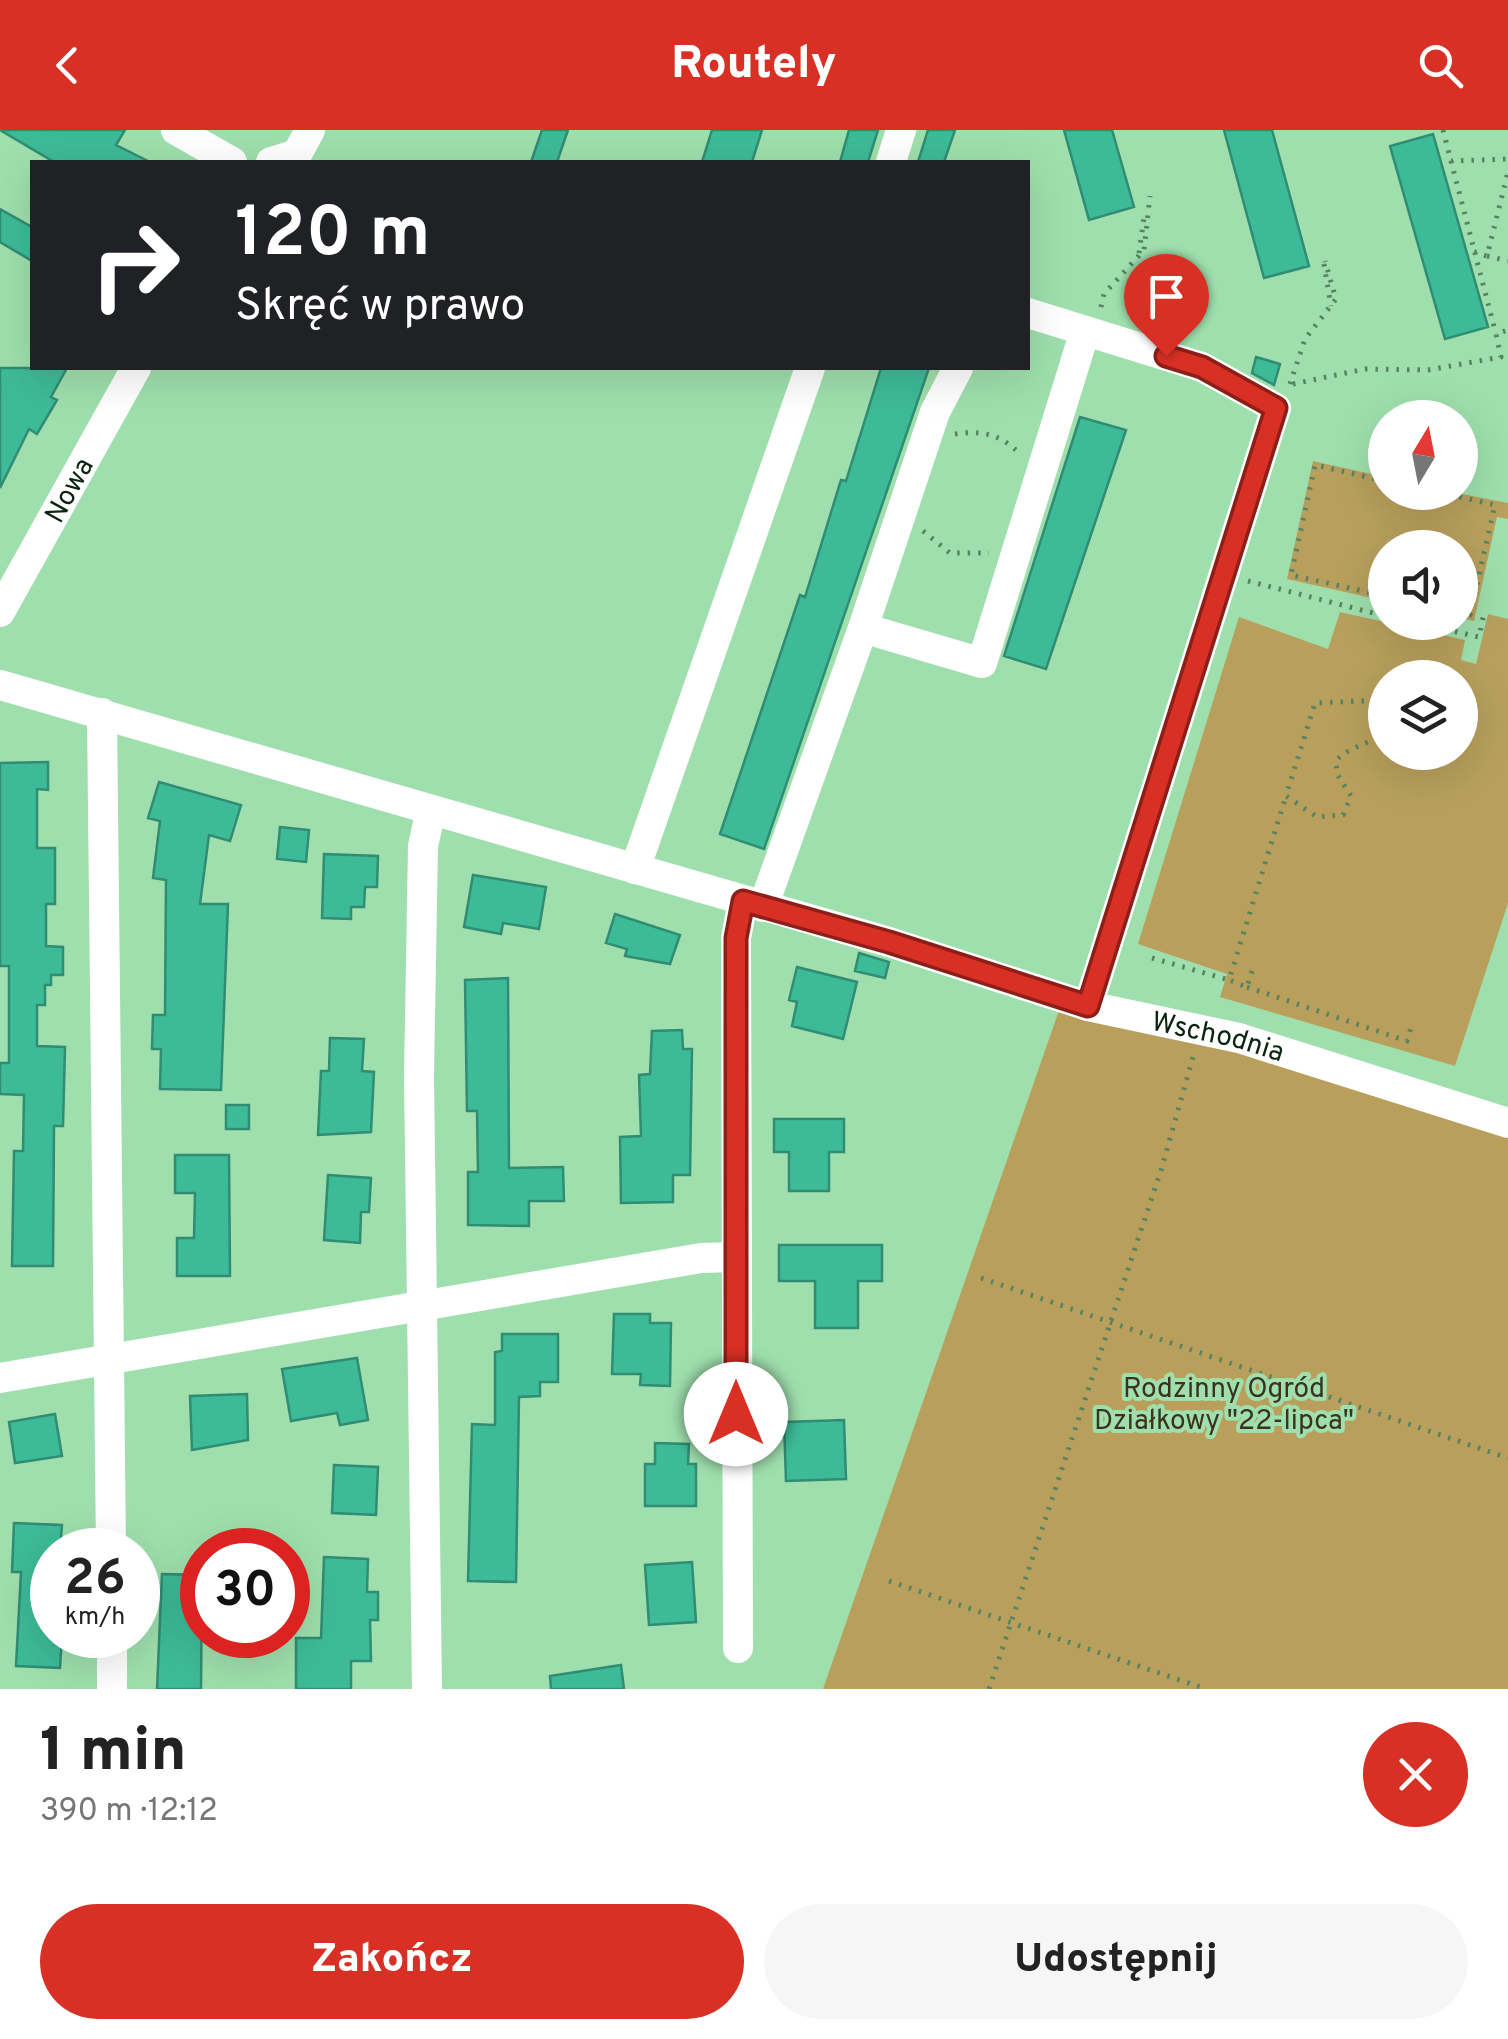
<!DOCTYPE html>
<html lang="pl">
<head>
<meta charset="utf-8">
<style>
	:root { --surface:#fff; --page:#f6f6f6; --text:#222; --muted:#767676; --accent:#d93025 }
	body { margin:0; font-family:Overpass,sans-serif; background:var(--page); color:var(--text); height:100vh; display:flex; flex-direction:column; font-size:38px; white-space:nowrap }
	* { box-sizing:border-box; margin:0 }
	p { font-size:32px; color:var(--muted) }
	.icon { flex:none; width:55px; height:55px; fill:none; stroke:currentColor; stroke-width:2; stroke-linecap:round; stroke-linejoin:round }
	.map { position:relative; height:1559px; overflow:hidden }
	.sheet { display:flex; flex-direction:column; background:var(--surface); flex:1 }
	.sheet>* { flex:none }
	.top-card { position:absolute; left:30px; top:30px; width:1000px; height:210px; border-radius:0px; box-shadow:0 10px 40px #0002; background:#202124; color:#fff; overflow:hidden }
	.needle { width:65px; rotate:10deg }
	.controls { position:absolute; left:1368px; top:270px; display:grid; gap:20px }
	.controls a { display:grid; place-items:center; width:110px; height:110px; border-radius:50%; background:var(--surface); box-shadow:0 10px 40px #0002; font-size:50px }
	.speed { position:absolute; left:30px; top:1398px; display:flex; gap:20px; font-size:50px; font-weight:700; text-align:center }
	.speed>* { display:grid; place-content:center; width:130px; height:130px; border-radius:50%; background:var(--surface); box-shadow:0 10px 40px #0002; line-height:1 }
	.speed small { font-size:25px; font-weight:400 }
	.speed .limit { border:15px solid #d22; background:#fff; color:#111 }
	.pin { position:absolute; display:grid; place-items:center; width:85px; height:85px; color:#fff; margin:-102px -42px; border-radius:50% 50% 50% 0; rotate:-45deg; box-shadow:0 0 10px #0007 }
	.pin .icon { rotate:45deg }
	.me { position:absolute; width:110px; margin:-55px; rotate:0deg; stroke-linejoin:round; filter:drop-shadow(0 0 8px #0008) }
	.turn { display:flex; align-items:center; gap:35px; height:210px; padding:0 40px; font-size:45px }
	.turn .icon { width:130px; height:130px; stroke-width:2.5 }
	.turn b { display:block; font-size:70px; line-height:85px }
	.round { display:grid; place-items:center; flex:none; width:105px; height:105px; border-radius:52px; background:var(--page) }
	.summary { display:flex; align-items:center; justify-content:space-between; height:170px; padding:0 40px }
	h1 { font-size:60px; font-weight:800; line-height:75px }
	.cta { display:flex; gap:20px; margin-top:auto; padding:20px 40px }
	.cta a { flex:1; height:115px; border-radius:60px; background:var(--accent); color:#fff; font-size:40px; font-weight:800; line-height:115px; text-align:center }
	.cta a+a { background:var(--page); color:var(--text) }
	header { display:flex; justify-content:space-between; align-items:center; height:130px; padding:0 40px; background:var(--accent); color:#fff; font-size:45px; font-weight:800 }
	.map>svg:first-child { display:block }
	.green { fill:#b8a05c; fill-rule:evenodd }
	.building { fill:#3dbb98; stroke:#308c72; stroke-width:2.5 }
	.lines { fill:none; stroke-linecap:round; stroke-linejoin:round }
	.path { stroke:#568361; stroke-width:5; stroke-dasharray:2.5 8; stroke-linecap:butt }
	.minor { stroke:#fff; stroke-width:30 }
	.route-casing { stroke:#8d1f18; stroke-width:25 }
	.route { stroke:#d93025; stroke-width:18 }
	.labels { text-anchor:middle; stroke-width:8; stroke-linejoin:round; paint-order:stroke }
	.street-label { font-size:28px; fill:#0a2412; stroke:#9fdfad }
	.park-label { font-size:28px; fill:#3b331e; stroke:#9fdfad }
</style>
</head>
<body>
<header><svg class="icon" aria-label="back" viewBox="0 0 24 24"><path d="M15 5l-7 7 7 7"/></svg>Routely<svg class="icon" aria-label="search" viewBox="0 0 24 24"><circle cx="10" cy="10" r="6"/><path d="M15 15l6 6"/></svg></header>
<div class="map">
<svg width="1508" height="1559" viewBox="0 0 1508 1559">
	<rect width="100%" height="100%" fill="#9fdfad"/>
	<path class="green" d="M1313 331 1385 347V362L1457 363 1508 373V389L1497 387 1474 491 1460 488V418H1385V471L1287 449Z
		M1340 482 1465 510 1461 530 1476 534 1488 484 1508 489V773L1455 936 1220 867 1227 844 1138 814 1239 487 1328 519ZM1385 548H1460V622H1385Z
		M1064 866 1508 1007V1559H823Z"/>
	<path class="building" d="M0 0H125L116 15 150 32H54Z
		M542 0H568L557 32H531Z
		M712 0H762L752 32H702Z
		M849 0H878L868 32H840Z
		M928 0H955L944 32H918Z
		M1064 0H1112L1134 77 1089 90Z
		M1224 0H1272L1309 136 1264 148Z
		M1433 4 1488 197 1445 209 1390 16Z
		M0 79 32 97V131L0 112Z
		M1256 227 1280 234 1274 255 1252 243Z
		M0 238H67L51 267 57 270 37 304 29 299 0 358Z
		M881 238H929L764 719 720 704 800 465 805 467 841 350 846 351Z
		M1080 287 1126 300 1046 539 1004 526Z
		M48 632V660L37 659V718H55V774H46V816L63 817V845H51V855H45V875H37V916L65 917 63 996H54L53 1136H12L14 1021H23L24 965 0 964V933H9V836H0V633Z
		M159 652 241 675 230 711 209 705 200 774H228L221 960 160 959 161 919H152L153 885H165L166 750 153 748 160 691 148 688Z
		M280 697 309 700 306 732 277 729Z
		M324 724 378 726 377 757H365L364 777H351V789L322 788Z
		M473 745 546 757 539 799 503 793 501 804 464 797Z
		M615 784 680 805 670 834 625 826 627 819 606 813Z
		M859 823 889 832 885 848 855 841Z
		M797 837 857 852 843 909 792 896 797 872 789 870Z
		M508 848 509 1038 563 1037 564 1071H529V1096L468 1095V1042H478L477 981H467L465 850Z
		M682 900 683 919H692L690 1045H673V1072L621 1073 620 1007 641 1006 639 945 650 944 652 901Z
		M330 908 364 909 362 941 374 942 371 1002 318 1005 321 941H329Z
		M226 975H249V999H226Z
		M774 989H844V1022H829V1061H789V1022H774Z
		M175 1025H229L230 1146H177V1108H194L195 1063H175Z
		M328 1045 371 1048 369 1082H361L360 1113 324 1110Z
		M779 1115H882V1151H858V1198H815V1151H779Z
		M614 1184H650V1193H671L670 1256 640 1255 641 1244H612Z
		M502 1204H558V1252H540V1266L519 1267 516 1452 468 1451 472 1294 495 1295V1222L502 1221Z
		M357 1228 368 1290 340 1295 337 1283 291 1291 282 1239Z
		M247 1264 248 1310 192 1320 190 1266Z
		M55 1284 62 1326 15 1333 9 1292Z
		M844 1290 846 1349 786 1351 784 1292Z
		M655 1313 689 1314 688 1334H696V1376H645V1334H655Z
		M334 1335 378 1337 376 1385 332 1383Z
		M14 1393 62 1395 60 1420H52V1505H62L60 1538 16 1536 21 1442H12Z
		M324 1427 368 1429 367 1462H378V1490H370L371 1531H351V1559H296V1508H321Z
		M692 1432 696 1492 649 1495 645 1435Z
		M162 1444 202 1445 201 1559H157Z
		M621 1535 624 1559H551L550 1546Z"/>
	<g class="lines">
		<path class="path" d="M1443 0 1451 31 1508 29
			M1451 31 1496 204
			M1474 122 1487 126 1508 42
			M1139 123 1144 88
			M1487 126 1508 131
			M1324 134 1331 176
			M1101 177 1104 164 1144 120 1150 66
			M1290 254 1305 209 1336 169 1325 131
			M1293 254 1365 239 1428 240 1501 227 1496 204 1508 200
			M955 304C980 300 1000 304 1018 322
			M1377 337 1384 299
			M1385 351 1315 335 1291 445 1385 466
			M1439 362 1495 375 1470 485 1460 483
			M923 401 950 423H989
			M1248 451 1385 486
			M1414 492 1479 507 1484 483
			M1385 570 1315 573 1286 666 1317 687 1343 685 1351 666 1337 644 1336 631C1347 617 1370 614 1385 603
			M1152 828 1229 850
			M1252 841 1247 857 1229 850 1286 666
			M1247 857 1407 911 1412 894
			M981 1148 1508 1328
			M889 1451 1206 1559
			M989 1559 1162 1037 1193 927"/>
		<g class="minor">
			<path d="M176 0 232 32"/>
			<path d="M271 32 297 24 310 0"/>
			<path d="M891 32 901 0"/>
			<path d="M1028 183 1202 237 1276 278 1088 876"/>
			<path id="s1" d="M0 482 136 238"/>
			<path d="M863 498 935 282 958 238"/>
			<path id="s2" d="M0 555 889 812 1088 876 1239 908 1508 993"/>
			<path d="M102 583 111 1420"/>
			<path d="M635 739 810 238"/>
			<path d="M763 777 863 498 982 533 1085 201"/>
			<path d="M0 1248 701 1128 736 1127"/>
			<path d="M112 1505V1559"/>
			<path d="M738 1518 736 808 743 771"/>
			<path d="M427 1559 419 946 423 716 431 680"/>
		</g>
	</g>
	<g class="lines">
		<defs>
			<path id="route" d="M736 1284V808L743 771 889 812 1088 876 1276 278 1202 237 1166 226"/>
		</defs>
		<use href="#route" class="route-casing"/>
		<use href="#route" class="route"/>
	</g>
	<g class="labels">
		<g class="street-label">
			<text dy="10" stroke="none"><textPath href="#s1" startOffset="140">Nowa</textPath></text>
			<text dy="10" stroke="none"><textPath href="#s2" startOffset="1268">Wschodnia</textPath></text>
		</g>
		<g class="park-label">
			<text x="1224" y="1267">Rodzinny Ogród<tspan x="1224" dy="32">Działkowy "22-lipca"</tspan></text>
		</g>
	</g>
</svg>
<div class="controls">
<a><svg class="needle" viewBox="-14 -14 28 28"><path d="M0-13l5 13h-10z" fill="#e53935"/><path d="M0 13l5-13h-10z" fill="#767676"/></svg></a>
<a><svg class="icon" aria-label="sound" viewBox="0 0 24 24"><path d="M4 9h4l5-4v14l-5-4H4zM17 9q2 3 0 6"/></svg></a>
<a><svg class="icon" aria-label="layers" viewBox="0 0 24 24"><path d="M12 4l9 5-9 5-9-5zM3 14l9 5 9-5"/></svg></a>
</div>
<div class="speed"><div>26<small>km/h</small></div><div class="limit">30</div></div>
<div class="pin" style="left:1166px;top:226px;background:#d93025"><svg class="icon" aria-label="arrive" viewBox="0 0 24 24"><path d="M6 21V4h12l-3 4 3 4H6"/></svg></div>
<svg class="me" style="left:736px;top:1284px" viewBox="-20 -20 40 40"><circle r="19" fill="#fff"/><path d="M0-13L10 11 0 6-10 11z" fill="#d93025"/></svg>
<div class="top-card">
<div class="turn"><svg class="icon" aria-label="right" viewBox="0 0 24 24"><path d="M7 20v-9h11M14 6l5 5-5 5"/></svg><div><b>120 m</b>Skręć w prawo</div></div>
</div>
</div>
<section class="sheet">
<div class="summary"><div><h1>1 min</h1><p>390 m · 12:12</p></div><a class="round" style="background:#d93025;color:#fff"><svg class="icon" aria-label="close" viewBox="0 0 24 24"><path d="M6 6l12 12M18 6L6 18"/></svg></a></div>
<div class="cta"><a>Zakończ</a><a>Udostępnij</a></div>
</section>
</body>
</html>
